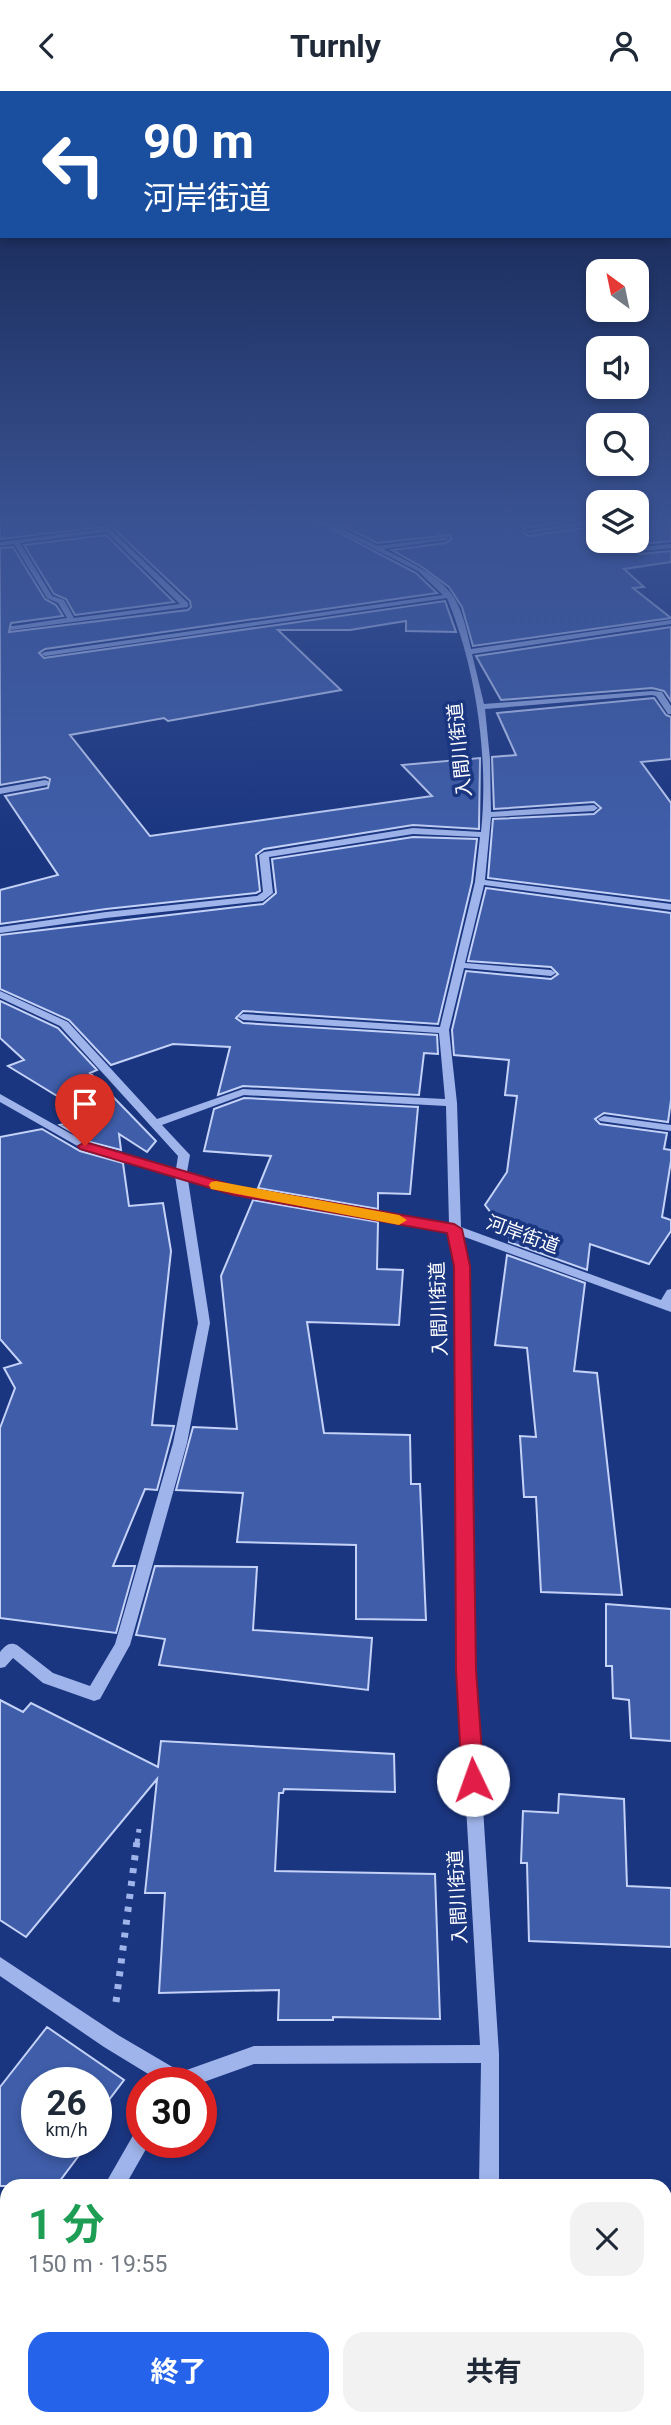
<!DOCTYPE html>
<html lang="ja">
<head>
<meta charset="utf-8">
<style>
	:root { --surface:#fff; --page:#f2f2f3; --text:#1f2937; --muted:#747a83; --accent:#2563eb }
	body { margin:0; font-family:Roboto,"Noto Sans JP",sans-serif; background:var(--page); color:var(--text); height:100vh; display:flex; flex-direction:column; font-size:26px; white-space:nowrap }
	* { box-sizing:border-box; margin:0 }
	p { font-size:23px; color:var(--muted) }
	.icon { flex:none; width:38px; height:38px; fill:none; stroke:currentColor; stroke-width:2; stroke-linecap:round; stroke-linejoin:round }
	.map { position:relative; flex:1; overflow:hidden }
	.details { position:absolute; left:0px; top:2088px; width:672px; height:247px; display:flex; flex-direction:column; background:var(--surface); border-radius:21px 21px 0 0; box-shadow:0 4px 10px #0003 }
	.details>* { flex:none }
	.hud { position:absolute; left:0px; top:0px; width:672px; height:147px; box-shadow:0 4px 10px #0003; background:#1a4fa0; color:#fff; overflow:hidden }
	.needle { width:46px; rotate:327deg }
	.fabs { position:absolute; left:586px; top:168px; display:grid; gap:14px }
	.fabs a { display:grid; place-items:center; width:63px; height:63px; border-radius:14px; background:var(--surface); box-shadow:0 4px 10px #0003; font-size:35px }
	.speed { position:absolute; left:21px; top:1976px; display:flex; gap:14px; font-size:35px; font-weight:700; text-align:center }
	.speed>* { display:grid; place-content:center; width:91px; height:91px; border-radius:50%; background:var(--surface); box-shadow:0 4px 10px #0003; line-height:1 }
	.speed small { font-size:18px; font-weight:400 }
	.speed .limit { border:10px solid #d22; background:#fff; color:#111 }
	.pin { position:absolute; display:grid; place-items:center; width:60px; height:60px; color:#fff; margin:-72px -30px; border-radius:50% 50% 50% 0; rotate:-45deg; box-shadow:0 0 7px #0007 }
	.pin .icon { rotate:45deg }
	.me { position:absolute; width:77px; margin:-38px; rotate:357deg; stroke-linejoin:round; filter:drop-shadow(0 0 5px #0008) }
	.turn { display:flex; align-items:center; gap:24px; height:147px; padding:0 28px; font-size:32px }
	.turn .icon { width:91px; height:91px; stroke-width:2.5 }
	.turn b { display:block; font-size:49px; line-height:60px }
	.round { display:grid; place-items:center; flex:none; width:74px; height:74px; border-radius:21px; background:var(--page) }
	.head { display:flex; align-items:center; justify-content:space-between; height:119px; padding:0 28px }
	h1 { font-size:42px; font-weight:700; line-height:52px; color:#1e9e55 }
	.button { display:flex; gap:14px; margin-top:auto; padding:14px 28px }
	.button a { flex:1; height:80px; border-radius:21px; background:var(--accent); color:#fff; font-size:28px; font-weight:700; line-height:80px; text-align:center }
	.button a+a { background:var(--page); color:var(--text) }
	header { display:flex; justify-content:space-between; align-items:center; height:91px; padding:0 28px; background:var(--surface); font-size:32px; font-weight:700 }
	.map>svg:first-child { display:block }
	.building { fill:#3f5da9; stroke:#c4d2f7; stroke-width:2 }
	.lines { fill:none; stroke-linecap:round; stroke-linejoin:round }
	.path-far1 { stroke:#9fb4ea; stroke-width:5; stroke-dasharray:4.5 6; stroke-linecap:butt }
	.path { stroke:#9fb4ea; stroke-width:7; stroke-dasharray:5 8; stroke-linecap:butt }
	.minor { fill:#9fb4ea; fill-rule:evenodd }
	.route { fill:#e11d48; stroke:#92132f; stroke-width:2 }
	.slow { fill:#f59e0b }
	.labels { text-anchor:middle; stroke-width:7; stroke-linejoin:round; paint-order:stroke }
	.street-label { font-size:19px; fill:#fff; stroke:#1b3681 }
</style>
</head>
<body>
<header><svg class="icon" aria-label="back" viewBox="0 0 24 24"><path d="M15 5l-7 7 7 7"/></svg>Turnly<svg class="icon" aria-label="person" viewBox="0 0 24 24"><circle cx="12" cy="8" r="4"/><path d="M4 21q1-7 8-7t8 7"/></svg></header>
<div class="map">
<svg width="671" height="2334" viewBox="0 0 671 2334">
	<rect width="100%" height="100%" fill="#1b3681"/>
	<path class="building" d="M0 427H311L416 482 437 502 45 558 39 562 44 567 445 510 456 541 406 540V530L350 539H278L341 599 168 630 164 627 70 644 150 745 432 705 402 674 480 667 479 738 413 734 264 758 256 764 260 800 256 802 106 818 0 833V799L58 784 5 705 48 697 50 688 45 686 0 694V457L13 456 45 508 56 514 63 525 11 532 9 541 188 519 191 516 190 510 111 435 0 448Z
		M327 427H592L525 437 522 440 528 445 598 435V450H618L641 463 671 460V471L624 478 644 496 633 497 671 527 473 555 462 516 449 496 422 476 392 459 446 452 451 448 450 444 377 452Z
		M637 427H671V450L642 453 634 450H637Z
		M106 444 174 511 75 524 66 508 54 503 24 454Z
		M671 536V610L664 600 652 597 501 609 476 565Z
		M654 607 666 624 671 626V668L641 671 671 712V810L488 787 493 728 594 723 601 717 594 711 494 718 492 666 516 664 497 622Z
		M413 746 477 748 472 791 438 933 243 920 236 927 243 932 437 944 438 963 424 962 419 1004 243 995 218 1004 230 956 173 953 111 974 69 929 0 898V844L263 813 276 802 272 768Z
		M486 797 671 822V1009L668 1031 604 1022 595 1028 600 1033 667 1042 664 1058 671 1059V1070L662 1126 671 1129V1140L649 1173 590 1153 587 1179 509 1151 510 1147 485 1114 507 1081 517 1005 505 1004 509 969 454 964 452 939 466 880 551 888 558 883 551 876 468 870Z
		M0 910 58 937 97 979 90 982 156 1050 147 1061 119 1043 121 1059 90 1051 60 1034 93 1027 8 975 24 969 0 947Z
		M244 1007 418 1016 410 1103 378 1102V1118L258 1097 271 1065 204 1060 214 1018Z
		M42 1038 80 1060 123 1072 129 1115 163 1112 171 1160 152 1334 174 1335 157 1399 145 1398 113 1475H135L116 1542 0 1527V1337L15 1297 4 1277 21 1272 0 1248V1046Z
		M253 1109 378 1131 377 1178 403 1179 399 1234 307 1231 324 1342 410 1344 411 1393H420L426 1529 356 1528V1454L237 1451 243 1402 176 1399 193 1336 237 1338 221 1185Z
		M507 1164 585 1192 574 1280 597 1282 622 1504 541 1501 536 1406H524L520 1345 536 1346 527 1257 495 1254Z
		M155 1475 257 1476 253 1539 372 1547 368 1599 159 1574 165 1548 136 1544Z
		M606 1513 671 1518V1650L631 1647 629 1609 613 1607 612 1575H606Z
		M0 1609 23 1621 31 1612 158 1676 161 1650 394 1663 395 1701 284 1698 283 1702H279L275 1780 435 1783 440 1928 333 1926V1929H278L279 1899 159 1902 165 1802H145L157 1688 26 1846 0 1829Z
		M559 1703 624 1708 627 1795 671 1797V1856L529 1850 527 1772H521L523 1720 558 1722Z
		M47 1936 124 1989 96 2026V1992H37V2051H77L72 2058 80 2063 56 2095H0V1996Z"/>
	<g class="lines">
		<path class="path-far1" d="M137 1752 139 1738"/>
		<path class="path" d="M116 1911 137 1750"/>
		<path class="minor" d="M313 427H321L377 455 448 446V448L446 449 383 458C405 469 439 484 453 505 463 520 467 541 471 558L671 529V533L472 563 484 613 652 600 662 601 671 615V623H668L656 605 652 604 485 618 490 668 491 721 594 714 598 717 594 720 491 726 485 789 671 813V819L484 794 465 872 551 879 556 882 551 885 464 877 449 939 457 1012 461 1136 661 1209 667 1199 671 1198V1221L462 1145 468 1175 474 1579 499 1963V2095H479L481 1972 254 1973 201 1992H163L104 1956 0 1885V1866L118 1944 181 1981 254 1955 480 1954 458 1579 456 1175 450 1141 234 1103 188 1089 210 1232 187 1352 130 1554 100 1608 94 1610 43 1592 13 1567 5 1576 0 1577V1561C6 1554 9 1551 17 1554L53 1582 90 1595 115 1553 173 1352 198 1232 175 1085 81 1057 0 1011V1003L89 1053 176 1078 178 1065 60 935 0 907V900L68 931 157 1028 243 998 445 1008 439 942 243 929 238 926 243 923 440 936 475 791 480 746 413 743 269 766 273 802 263 810 106 827 0 842V836L106 821 257 805 263 801 259 764 264 761 413 737 481 741C489 666 476 577 447 507L45 565 41 563 45 561 443 504 418 480ZM244 1004 446 1015 449 1133 235 1096 187 1081 190 1064 162 1034Z
			M597 429V433L528 442 525 440Z
			M109 437 188 512V516L11 539V535H14L67 527 58 512 47 507 14 453 0 455V451ZM107 441 180 513 74 527 64 509 52 505 20 452Z
			M620 450H628L642 456 671 453V457L641 460Z
			M45 689 48 690V694L0 703V697Z
			M604 1025 671 1034V1040L600 1030 598 1028Z
			M142 2039V2051H150L125 2095H104L135 2041Z
			M7 2213V2235L0 2238V2216Z
			M477 2328H498L499 2334H477Z"/>
	</g>
	<linearGradient id="sky" x2="0" y2="1"><stop stop-color="#0f1e47"/><stop offset="0.57" stop-color="#395292"/><stop offset="1" stop-color="#395292" stop-opacity="0"/></linearGradient>
	<rect width="671" height="754" fill="url(#sky)"/>
	<path class="route" d="M85 1051 235 1095 454 1133 462 1138 470 1175 476 1579 484 1689 481 1695 473 1698 466 1695 462 1689 456 1579 454 1175 447 1142 234 1104 80 1058 78 1055Z"/>
	<path class="slow" d="M216 1090 399 1124 407 1129 399 1134 211 1098 209 1094 211 1091Z"/>
	<g class="labels">
		<g class="street-label">
			<text transform="translate(459 659) rotate(-96)" y="7">入間川街道</text>
			<text transform="translate(523 1143) rotate(20)" y="7">河岸街道</text>
			<text transform="translate(438 1218) rotate(-92)" y="7">入間川街道</text>
			<text transform="translate(457 1806) rotate(-93)" y="7">入間川街道</text>
		</g>
	</g>
</svg>
<div class="fabs">
<a><svg class="needle" viewBox="-14 -14 28 28"><path d="M0-13l5 13h-10z" fill="#e53935"/><path d="M0 13l5-13h-10z" fill="#747a83"/></svg></a>
<a><svg class="icon" aria-label="sound" viewBox="0 0 24 24"><path d="M4 9h4l5-4v14l-5-4H4zM17 9q2 3 0 6"/></svg></a>
<a><svg class="icon" aria-label="search" viewBox="0 0 24 24"><circle cx="10" cy="10" r="6"/><path d="M15 15l6 6"/></svg></a>
<a><svg class="icon" aria-label="layers" viewBox="0 0 24 24"><path d="M12 4l9 5-9 5-9-5zM3 14l9 5 9-5"/></svg></a>
</div>
<div class="speed"><div>26<small>km/h</small></div><div class="limit">30</div></div>
<div class="pin" style="left:85px;top:1055px;background:#d93025"><svg class="icon" aria-label="arrive" viewBox="0 0 24 24"><path d="M6 21V4h12l-3 4 3 4H6"/></svg></div>
<svg class="me" style="left:473px;top:1689px" viewBox="-20 -20 40 40"><circle r="19" fill="#fff"/><path d="M0-13L10 11 0 6-10 11z" fill="#e11d48"/></svg>
<div class="hud">
<div class="turn"><svg class="icon" aria-label="left" viewBox="0 0 24 24"><path d="M17 20v-9H6M10 6l-5 5 5 5"/></svg><div><b>90 m</b>河岸街道</div></div>
</div>
<section class="details">
<div class="head"><div><h1>1 分</h1><p>150 m · 19:55</p></div><a class="round"><svg class="icon" aria-label="close" viewBox="0 0 24 24"><path d="M6 6l12 12M18 6L6 18"/></svg></a></div>
<div class="button"><a>終了</a><a>共有</a></div>
</section>
</div>
</body>
</html>
